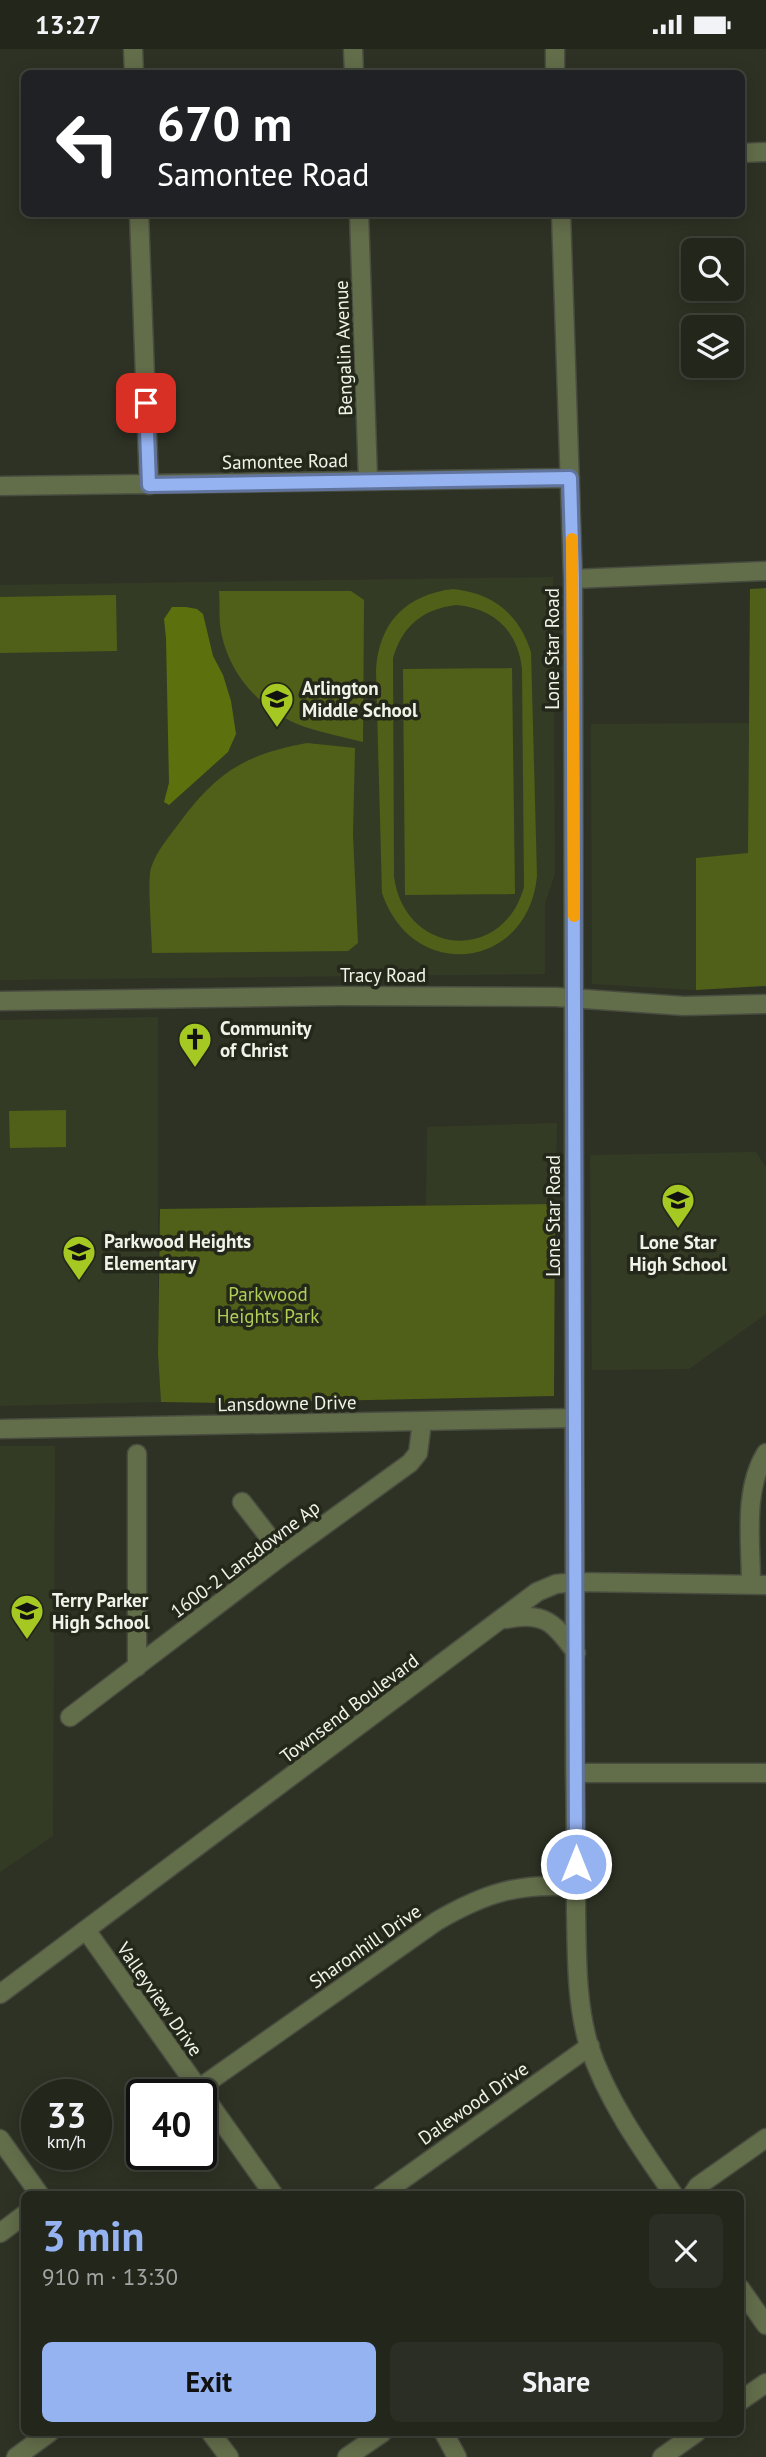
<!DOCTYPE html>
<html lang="en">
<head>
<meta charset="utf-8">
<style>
	:root { --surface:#22261b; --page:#2a2e24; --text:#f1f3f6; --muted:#a2a5a3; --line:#3f433a; --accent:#95b2f1 }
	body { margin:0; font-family:"PT Sans",sans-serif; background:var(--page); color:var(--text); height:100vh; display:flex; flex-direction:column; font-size:26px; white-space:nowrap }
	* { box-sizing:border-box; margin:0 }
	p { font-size:23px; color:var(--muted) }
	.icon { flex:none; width:38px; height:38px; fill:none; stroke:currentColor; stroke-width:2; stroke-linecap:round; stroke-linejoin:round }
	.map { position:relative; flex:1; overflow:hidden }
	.side { position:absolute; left:21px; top:2142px; width:723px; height:245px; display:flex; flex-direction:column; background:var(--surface); border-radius:10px; box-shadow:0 4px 18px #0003,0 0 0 2px var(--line) }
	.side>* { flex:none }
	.banner { position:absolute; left:21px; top:21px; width:724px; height:147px; border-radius:10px; box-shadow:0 4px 18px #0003,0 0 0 2px var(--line); background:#202124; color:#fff; overflow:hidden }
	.buttons { position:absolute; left:681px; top:189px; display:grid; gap:14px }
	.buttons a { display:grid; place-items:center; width:63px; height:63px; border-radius:10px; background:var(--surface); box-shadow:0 4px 18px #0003,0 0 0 2px var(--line); font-size:35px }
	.speed { position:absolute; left:21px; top:2030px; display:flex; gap:14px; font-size:35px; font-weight:700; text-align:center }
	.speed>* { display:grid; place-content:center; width:91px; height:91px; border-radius:50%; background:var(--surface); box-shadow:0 4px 18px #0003,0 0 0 2px var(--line); line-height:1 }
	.speed small { font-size:18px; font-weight:400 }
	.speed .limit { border:4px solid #111; border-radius:10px; background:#fff; color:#111 }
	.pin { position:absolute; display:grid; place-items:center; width:60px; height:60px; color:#fff; margin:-30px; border-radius:14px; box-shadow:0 4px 10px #0006 }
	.me { position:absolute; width:77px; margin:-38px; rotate:0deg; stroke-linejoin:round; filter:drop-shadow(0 0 5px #0008) }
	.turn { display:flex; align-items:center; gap:24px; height:147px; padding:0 21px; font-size:32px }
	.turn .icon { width:91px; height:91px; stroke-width:2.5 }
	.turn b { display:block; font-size:49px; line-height:60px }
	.round { display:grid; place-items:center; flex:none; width:74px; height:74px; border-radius:10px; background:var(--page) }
	.overview { display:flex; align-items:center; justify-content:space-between; height:119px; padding:0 21px }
	h1 { font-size:42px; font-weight:800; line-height:52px; color:var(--accent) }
	.action { display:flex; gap:14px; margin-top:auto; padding:14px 21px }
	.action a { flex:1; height:80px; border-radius:10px; background:var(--accent); color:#111; font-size:28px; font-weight:800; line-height:80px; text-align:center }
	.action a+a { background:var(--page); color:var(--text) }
	.status { display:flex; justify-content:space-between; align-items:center; height:49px; padding:0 35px; background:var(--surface); direction:ltr }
	.status svg { height:19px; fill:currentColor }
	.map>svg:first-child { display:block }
	.built { fill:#343b25 }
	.green { fill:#506018; fill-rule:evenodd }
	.water { fill:#5c700d }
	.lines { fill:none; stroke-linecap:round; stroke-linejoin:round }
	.minor-casing { stroke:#494d40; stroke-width:21 }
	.minor { stroke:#626d4a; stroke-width:18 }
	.route-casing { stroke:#61749d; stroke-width:18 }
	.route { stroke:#95b2f1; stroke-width:12 }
	.slow { stroke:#f59e0b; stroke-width:12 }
	.labels { text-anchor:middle; stroke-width:7; stroke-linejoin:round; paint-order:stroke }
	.street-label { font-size:19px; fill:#eff3e9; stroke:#24281a }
	.poi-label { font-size:19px; font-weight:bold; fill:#eff3e9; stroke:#24281a; text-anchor:start }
	.park-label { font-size:19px; fill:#b0ce58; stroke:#24281a }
</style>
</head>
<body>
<div class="status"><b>13:27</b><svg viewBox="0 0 49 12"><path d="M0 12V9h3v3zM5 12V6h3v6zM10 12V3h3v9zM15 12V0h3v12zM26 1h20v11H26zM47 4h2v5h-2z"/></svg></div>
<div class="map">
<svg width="766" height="2408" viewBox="0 0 766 2408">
	<rect width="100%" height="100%" fill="#2e3224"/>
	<path class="built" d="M553 528 555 824 545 855V925L0 931V536Z
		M749 674 748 805 696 809V941L592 935 591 675Z
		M158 968V1305L161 1353 0 1357V971Z
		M557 1074 555 1155 426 1156 427 1078Z
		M756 1103 766 1118V1265L689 1320 592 1321 590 1106Z
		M0 1397H55L53 1787 0 1823Z"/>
	<path class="green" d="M766 539V937L696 941V809L748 804 750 540Z
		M453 540C493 544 519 565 531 603L537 827C528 922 412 934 382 844L376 621C379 573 406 546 453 540ZM456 556C494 559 518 582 522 620L524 838C503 915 405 907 394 828L393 609C402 577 423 560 456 556Z
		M219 542H351L364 551 363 693C344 688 324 684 305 678 261 663 225 622 220 575 219 564 220 553 219 542Z
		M116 546 117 602 0 604V548Z
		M512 619 515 845 405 846 403 620Z
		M307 694 355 699 353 786 358 894 348 902 152 904C152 886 147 833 151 819 157 801 169 788 180 773 217 723 246 705 307 694Z
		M66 1061V1098L10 1099 9 1062Z
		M555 1155 554 1347 226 1354 161 1353 158 1305 160 1160Z"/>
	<path class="water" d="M172 558H186L197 560 203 565 213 607 223 626 231 652 236 685 228 703 169 756 164 753 169 734 166 589 164 570Z"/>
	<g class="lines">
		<defs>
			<path id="minor" d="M133 0 134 24
				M353 0 354 24
				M555 0V24
				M742 104 766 103
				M139 164 149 436
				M359 164 368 431
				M561 164 573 530 575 1724C576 1770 576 1817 576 1863 577 1907 576 1954 589 1997 607 2051 641 2099 674 2146
				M0 437 570 429
				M573 530 766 522
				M0 952 339 947 556 948 684 957 766 955
				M0 1380 574 1369
				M137 1405V1618
				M242 1453 283 1506
				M751 1535C751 1492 743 1441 766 1404
				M506 1570C544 1562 555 1574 576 1604
				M70 1668 283 1506 410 1414 418 1404 422 1373
				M575 1724H766
				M86 1881 274 2146
				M0 1945 537 1543 556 1535 576 1533 766 1536
				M198 2040 437 1872C485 1844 520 1833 576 1838
				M0 2090 40 2146
				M381 2146 590 1997
				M692 2146 698 2137 766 2089
				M0 2184 24 2166
				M740 2239 766 2276
				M740 2352 766 2334
				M211 2384 229 2408
				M444 2384 457 2408
				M16 2408 49 2384
				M347 2408 382 2384
				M662 2408 696 2384"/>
		</defs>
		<use href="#minor" class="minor-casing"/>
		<use href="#minor" class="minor"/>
	</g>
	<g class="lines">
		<defs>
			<path id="route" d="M146 354 149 436 570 429 573 530 576 1815"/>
		</defs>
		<use href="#route" class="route-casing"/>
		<use href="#route" class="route"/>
		<path class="slow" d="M572 490 574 867"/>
	</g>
	<defs>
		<symbol id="school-pin" viewBox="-11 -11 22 30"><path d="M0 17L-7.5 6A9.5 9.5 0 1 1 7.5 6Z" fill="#a5c823" stroke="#24281a"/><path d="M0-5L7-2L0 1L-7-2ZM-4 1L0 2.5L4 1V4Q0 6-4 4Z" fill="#111"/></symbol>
		<symbol id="church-pin" viewBox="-11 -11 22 30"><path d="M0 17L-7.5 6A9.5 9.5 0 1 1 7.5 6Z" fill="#a5c823" stroke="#24281a"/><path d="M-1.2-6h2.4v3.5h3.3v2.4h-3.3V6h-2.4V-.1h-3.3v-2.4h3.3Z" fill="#111"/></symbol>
	</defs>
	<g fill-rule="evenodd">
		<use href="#school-pin" x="258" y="631" width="38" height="52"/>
		<use href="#church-pin" x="176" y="971" width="38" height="52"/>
		<use href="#school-pin" x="659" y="1132" width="38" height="52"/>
		<use href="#school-pin" x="60" y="1184" width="38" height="52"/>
		<use href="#school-pin" x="8" y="1543" width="38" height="52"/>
	</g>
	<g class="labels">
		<g class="street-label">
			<text transform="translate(343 299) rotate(-92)" y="7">Bengalin Avenue</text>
			<text transform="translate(285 412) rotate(-1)" y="7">Samontee Road</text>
			<text transform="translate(552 600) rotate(-90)" y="7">Lone Star Road</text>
			<text x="383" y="933">Tracy Road</text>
			<text transform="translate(553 1167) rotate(-90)" y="7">Lone Star Road</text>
			<text transform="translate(287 1354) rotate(-1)" y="7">Lansdowne Drive</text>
			<text transform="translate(245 1510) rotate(-37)" y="7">1600-2 Lansdowne Ap</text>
			<text transform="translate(349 1659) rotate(-37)" y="7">Townsend Boulevard</text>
			<text transform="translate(365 1897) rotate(-35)" y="7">Sharonhill Drive</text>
			<text transform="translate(160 1950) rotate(55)" y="7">Valleyview Drive</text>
			<text transform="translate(473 2054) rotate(-35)" y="7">Dalewood Drive</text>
		</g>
		<g class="poi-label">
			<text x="302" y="646">Arlington<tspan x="302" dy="22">Middle School</tspan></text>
			<text x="220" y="986">Community<tspan x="220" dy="22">of Christ</tspan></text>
			<text x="104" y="1199">Parkwood Heights<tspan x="104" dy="22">Elementary</tspan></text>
			<text x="678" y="1200" text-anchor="middle">Lone Star<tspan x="678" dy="22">High School</tspan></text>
			<text x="52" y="1558">Terry Parker<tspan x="52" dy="22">High School</tspan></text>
		</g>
		<g class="park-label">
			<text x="268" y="1252">Parkwood<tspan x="268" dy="22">Heights Park</tspan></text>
		</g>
	</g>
</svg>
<div class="buttons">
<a><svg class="icon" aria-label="search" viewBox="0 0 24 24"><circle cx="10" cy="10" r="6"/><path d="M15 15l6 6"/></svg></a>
<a><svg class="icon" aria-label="layers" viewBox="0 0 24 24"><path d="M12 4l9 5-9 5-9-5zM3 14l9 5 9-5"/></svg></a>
</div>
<div class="speed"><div>33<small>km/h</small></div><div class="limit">40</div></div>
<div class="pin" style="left:146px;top:354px;background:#d93025"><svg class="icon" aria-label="arrive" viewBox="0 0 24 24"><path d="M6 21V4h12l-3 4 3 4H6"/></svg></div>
<svg class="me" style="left:576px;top:1815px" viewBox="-20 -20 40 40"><circle r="17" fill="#95b2f1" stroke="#fff" stroke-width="3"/><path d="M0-11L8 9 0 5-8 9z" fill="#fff"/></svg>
<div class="banner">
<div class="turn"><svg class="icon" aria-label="left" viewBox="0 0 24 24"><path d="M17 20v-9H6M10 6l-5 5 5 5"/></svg><div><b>670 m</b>Samontee Road</div></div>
</div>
<section class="side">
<div class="overview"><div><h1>3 min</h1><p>910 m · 13:30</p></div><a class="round"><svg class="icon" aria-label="close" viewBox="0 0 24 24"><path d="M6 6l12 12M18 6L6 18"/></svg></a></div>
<div class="action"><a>Exit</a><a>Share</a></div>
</section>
</div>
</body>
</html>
